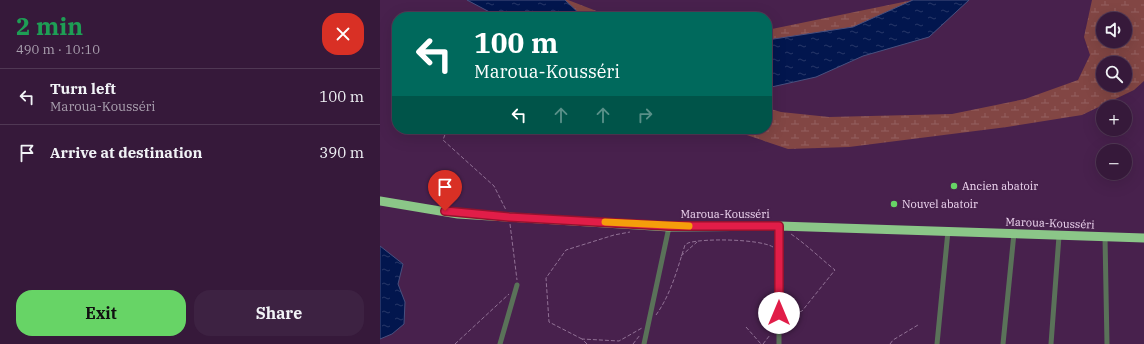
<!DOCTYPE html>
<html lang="en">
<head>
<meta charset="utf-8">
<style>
	:root { --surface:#36193a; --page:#3d2242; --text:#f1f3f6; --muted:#aaa0af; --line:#503854; --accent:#67d466 }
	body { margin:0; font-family:"IBM Plex Serif",serif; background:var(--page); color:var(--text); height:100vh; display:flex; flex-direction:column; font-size:15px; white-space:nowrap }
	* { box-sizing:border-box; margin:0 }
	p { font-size:13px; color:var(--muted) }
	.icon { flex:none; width:22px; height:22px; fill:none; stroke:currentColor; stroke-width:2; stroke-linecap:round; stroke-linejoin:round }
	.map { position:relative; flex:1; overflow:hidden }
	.drawer { display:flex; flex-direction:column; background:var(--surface); width:380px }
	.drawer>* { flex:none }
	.top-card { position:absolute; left:12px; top:12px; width:380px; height:122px; border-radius:16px; box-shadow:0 4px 16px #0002,0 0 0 1px var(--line); background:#00695c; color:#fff; overflow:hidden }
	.tools { position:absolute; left:716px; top:12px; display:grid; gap:8px }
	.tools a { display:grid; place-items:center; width:36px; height:36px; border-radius:50%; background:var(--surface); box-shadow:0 4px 16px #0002,0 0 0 1px var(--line); font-size:20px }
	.pin { position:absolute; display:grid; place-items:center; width:34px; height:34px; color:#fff; margin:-41px -17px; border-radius:50% 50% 50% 0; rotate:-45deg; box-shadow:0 0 4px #0007 }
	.pin .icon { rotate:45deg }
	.me { position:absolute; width:44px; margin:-22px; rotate:0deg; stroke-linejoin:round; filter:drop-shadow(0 0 3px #0008) }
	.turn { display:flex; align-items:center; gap:14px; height:84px; padding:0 16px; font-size:18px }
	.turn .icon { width:52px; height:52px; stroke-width:2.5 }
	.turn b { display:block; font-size:28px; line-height:34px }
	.lanes { display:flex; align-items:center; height:38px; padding:0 16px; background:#0003; justify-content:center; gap:20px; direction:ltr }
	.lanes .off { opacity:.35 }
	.round { display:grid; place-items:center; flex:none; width:42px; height:42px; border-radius:16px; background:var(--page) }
	.head { display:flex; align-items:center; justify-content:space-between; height:68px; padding:0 16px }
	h1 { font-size:24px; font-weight:700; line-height:30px; color:#1e9e55 }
	.cta { display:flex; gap:8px; margin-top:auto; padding:8px 16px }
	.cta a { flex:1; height:46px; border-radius:16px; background:var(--accent); color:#111; font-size:16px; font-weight:700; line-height:46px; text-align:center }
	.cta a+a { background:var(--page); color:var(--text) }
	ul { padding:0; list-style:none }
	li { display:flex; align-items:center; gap:12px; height:56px; padding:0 16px; border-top:1px solid var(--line) }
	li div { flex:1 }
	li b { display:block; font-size:15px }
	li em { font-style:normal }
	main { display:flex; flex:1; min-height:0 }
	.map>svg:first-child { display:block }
	.wetland { fill:url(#wetland-marsh); fill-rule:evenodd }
	.water { fill:url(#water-ripples); stroke:#49507f }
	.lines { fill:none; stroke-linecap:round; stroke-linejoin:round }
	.path { stroke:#917195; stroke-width:1; stroke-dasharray:4 2; stroke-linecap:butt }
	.street { stroke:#5a7259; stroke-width:5 }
	.highway { stroke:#8bc688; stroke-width:9 }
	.route-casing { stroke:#92132f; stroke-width:10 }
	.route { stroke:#e11d48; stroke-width:7 }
	.slow { stroke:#f59e0b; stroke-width:7 }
	.poi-dot { fill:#67d466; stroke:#48214d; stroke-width:1.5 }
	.labels { text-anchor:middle; stroke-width:4; stroke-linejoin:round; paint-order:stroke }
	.poi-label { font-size:11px; fill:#f0d8f2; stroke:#48214d; text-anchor:start }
	.street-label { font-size:11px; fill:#f0d8f2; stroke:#48214d }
</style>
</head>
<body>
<main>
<section class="drawer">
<div class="head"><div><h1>2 min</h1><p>490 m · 10:10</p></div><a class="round" style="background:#d93025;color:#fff"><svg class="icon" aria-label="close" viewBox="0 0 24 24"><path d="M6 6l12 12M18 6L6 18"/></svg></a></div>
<ul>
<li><svg class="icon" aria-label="left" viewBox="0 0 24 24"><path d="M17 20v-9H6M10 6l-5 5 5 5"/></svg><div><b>Turn left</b><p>Maroua-Kousséri</p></div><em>100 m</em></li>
<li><svg class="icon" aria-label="arrive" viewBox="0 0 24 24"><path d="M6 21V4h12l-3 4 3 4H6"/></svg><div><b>Arrive at destination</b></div><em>390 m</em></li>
</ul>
<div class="cta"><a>Exit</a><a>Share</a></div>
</section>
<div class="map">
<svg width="764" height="344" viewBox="0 0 764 344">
	<defs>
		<pattern id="wetland-marsh" width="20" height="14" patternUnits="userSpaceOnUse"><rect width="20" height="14" fill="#824644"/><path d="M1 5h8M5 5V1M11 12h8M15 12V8" fill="none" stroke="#94605f"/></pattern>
		<pattern id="water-ripples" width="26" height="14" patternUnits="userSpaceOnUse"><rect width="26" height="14" fill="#02164e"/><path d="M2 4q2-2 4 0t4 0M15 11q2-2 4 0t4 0" fill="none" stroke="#273768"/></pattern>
	</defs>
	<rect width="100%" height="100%" fill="#48214d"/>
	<path class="wetland" d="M184 0H188L232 17H202Z
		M533 0 473 27 387 40V30Z
		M712 0H764V81L754 90 702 115 627 127 469 147 408 149 349 129H387V108L401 112 449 117 572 114 645 99 698 80 710 55 704 37ZM723 19H745V41H723ZM723 63H745V85H723Z"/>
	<path class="water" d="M87 0H185L203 17H119Z
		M533 0H589L549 37 483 56 436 77 387 88V40L473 27Z
		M0 246 23 264 18 284 25 302 24 324 12 334 0 339Z"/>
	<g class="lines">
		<path class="path" d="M67 129 63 140 114 186 126 210
			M130 224 137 280
			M301 256 317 242
			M406 304 409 310 416 313 422 311 455 270C440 258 427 245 411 234
			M276 315C291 294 297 270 305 245L308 243C323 238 380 239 393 247
			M366 327 381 344
			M202 339 169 322 166 278 186 250 234 235 250 232
			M75 344 129 294
			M207 344 202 339 239 341 262 328
			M253 344 260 335
			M383 344 390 335
			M510 344 513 340 538 325"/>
		<path class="street" d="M399 226V344
			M725 237 727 344
			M120 344 137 285
			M264 344 289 227
			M557 344 568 231
			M623 344 634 233
			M671 344 679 236"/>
		<path class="highway" d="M0 201 78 214 289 227 399 226 764 238"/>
	</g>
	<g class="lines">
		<defs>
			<path id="route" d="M65 211 129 217 289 226H399V313"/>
		</defs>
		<use href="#route" class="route-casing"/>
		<use href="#route" class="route"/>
		<path class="slow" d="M225 222 309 226"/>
	</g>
	<g class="poi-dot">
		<circle cx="574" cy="186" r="4"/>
		<circle cx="514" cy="204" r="4"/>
	</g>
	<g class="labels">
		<g class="poi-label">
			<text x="582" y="190">Ancien abatoir</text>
			<text x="522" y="208">Nouvel abatoir</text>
		</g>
		<g class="street-label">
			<text x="345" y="218">Maroua-Kousséri</text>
			<text transform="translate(670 223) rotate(2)" y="4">Maroua-Kousséri</text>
		</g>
	</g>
</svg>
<div class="tools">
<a><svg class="icon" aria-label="sound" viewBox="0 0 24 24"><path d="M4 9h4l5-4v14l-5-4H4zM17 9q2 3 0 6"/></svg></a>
<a><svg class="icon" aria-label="search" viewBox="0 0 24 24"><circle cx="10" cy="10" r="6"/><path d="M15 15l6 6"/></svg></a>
<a>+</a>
<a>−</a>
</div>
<div class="pin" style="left:65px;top:211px;background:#d93025"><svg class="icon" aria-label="arrive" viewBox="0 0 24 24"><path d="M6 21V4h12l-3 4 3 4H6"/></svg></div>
<svg class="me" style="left:399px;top:313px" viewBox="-20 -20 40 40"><circle r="19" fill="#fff"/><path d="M0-13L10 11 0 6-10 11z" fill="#e11d48"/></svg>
<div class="top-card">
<div class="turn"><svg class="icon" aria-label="left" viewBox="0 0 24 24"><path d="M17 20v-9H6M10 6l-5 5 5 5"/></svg><div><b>100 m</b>Maroua-Kousséri</div></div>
<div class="lanes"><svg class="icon" aria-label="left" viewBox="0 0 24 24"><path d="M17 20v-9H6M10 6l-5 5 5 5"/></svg><svg class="icon off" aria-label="ahead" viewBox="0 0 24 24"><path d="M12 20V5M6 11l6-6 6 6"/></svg><svg class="icon off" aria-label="ahead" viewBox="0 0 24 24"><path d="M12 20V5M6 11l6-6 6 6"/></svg><svg class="icon off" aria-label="right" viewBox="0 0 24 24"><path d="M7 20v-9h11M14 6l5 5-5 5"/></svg></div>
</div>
</div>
</main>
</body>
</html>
